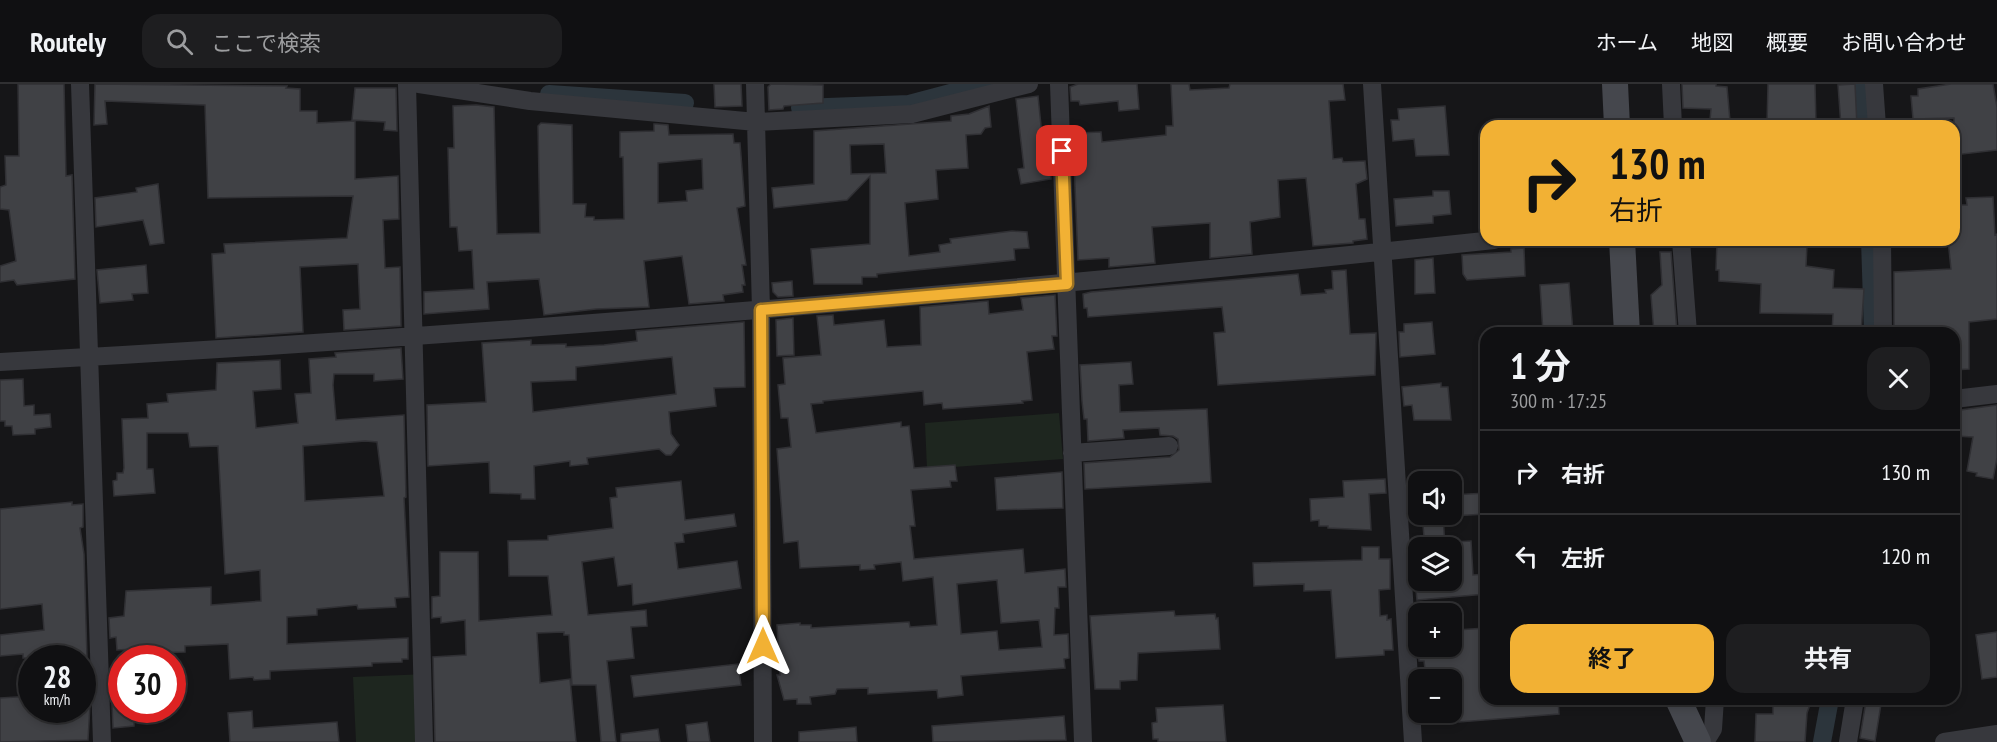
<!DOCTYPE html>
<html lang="ja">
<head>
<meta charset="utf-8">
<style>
	:root { --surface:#101012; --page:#1e1e20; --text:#f1f3f6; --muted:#9c9d9f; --line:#303032; --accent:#f2b134 }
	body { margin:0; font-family:"PT Sans Narrow","Noto Sans JP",sans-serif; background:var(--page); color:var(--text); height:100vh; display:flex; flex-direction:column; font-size:22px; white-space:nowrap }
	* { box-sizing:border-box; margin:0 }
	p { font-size:20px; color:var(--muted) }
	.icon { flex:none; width:33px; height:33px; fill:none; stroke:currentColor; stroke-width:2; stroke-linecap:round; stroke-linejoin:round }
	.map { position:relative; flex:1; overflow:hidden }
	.side { position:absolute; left:1480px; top:243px; width:480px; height:378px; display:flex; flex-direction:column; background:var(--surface); border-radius:18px; box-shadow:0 3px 9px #0003,0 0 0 2px var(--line) }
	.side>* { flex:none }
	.guide { position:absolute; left:1480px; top:36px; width:480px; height:126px; border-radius:18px; box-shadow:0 3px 9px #0003,0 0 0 2px var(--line); background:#f2b134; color:#111; overflow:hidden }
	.controls { position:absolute; left:1408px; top:387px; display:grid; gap:12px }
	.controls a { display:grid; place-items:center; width:54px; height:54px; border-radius:12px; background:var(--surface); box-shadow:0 3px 9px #0003,0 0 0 2px var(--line); font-size:30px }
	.speed { position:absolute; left:18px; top:561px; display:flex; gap:12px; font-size:30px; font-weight:700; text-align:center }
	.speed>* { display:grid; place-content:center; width:78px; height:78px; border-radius:50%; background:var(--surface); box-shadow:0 3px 9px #0003,0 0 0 2px var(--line); line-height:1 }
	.speed small { font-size:15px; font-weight:400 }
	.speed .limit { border:9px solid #d22; background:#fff; color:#111 }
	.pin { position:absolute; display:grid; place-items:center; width:51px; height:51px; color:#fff; margin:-26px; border-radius:12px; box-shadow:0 3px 9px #0006 }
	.me { position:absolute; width:66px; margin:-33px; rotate:0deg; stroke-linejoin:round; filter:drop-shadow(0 0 4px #0008) }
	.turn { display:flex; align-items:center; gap:21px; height:126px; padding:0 30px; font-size:27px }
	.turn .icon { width:78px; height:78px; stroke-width:2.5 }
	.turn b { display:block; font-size:42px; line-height:51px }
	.round { display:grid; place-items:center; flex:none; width:63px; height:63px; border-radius:18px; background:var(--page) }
	.head { display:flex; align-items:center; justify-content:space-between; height:102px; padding:0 30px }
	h1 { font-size:36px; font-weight:700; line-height:45px }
	.button { display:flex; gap:12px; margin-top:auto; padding:12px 30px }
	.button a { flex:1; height:69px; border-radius:18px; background:var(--accent); color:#111; font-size:24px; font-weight:700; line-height:69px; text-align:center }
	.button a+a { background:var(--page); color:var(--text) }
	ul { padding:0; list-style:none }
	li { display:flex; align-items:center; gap:18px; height:84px; padding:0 30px; border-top:2px solid var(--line) }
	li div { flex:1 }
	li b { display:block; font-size:22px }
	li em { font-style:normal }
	header { display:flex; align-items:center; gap:36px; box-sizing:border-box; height:84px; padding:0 30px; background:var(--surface); border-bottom:2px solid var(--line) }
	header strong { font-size:28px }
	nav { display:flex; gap:33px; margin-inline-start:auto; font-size:21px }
	.search { width:420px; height:54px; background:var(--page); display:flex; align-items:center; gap:15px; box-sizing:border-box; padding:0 21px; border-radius:18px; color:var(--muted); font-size:22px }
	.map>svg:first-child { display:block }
	.green { fill:#1e261f }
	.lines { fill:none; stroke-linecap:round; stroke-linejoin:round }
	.canal { stroke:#2c353c; stroke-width:18 }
	.building { fill:#404145; stroke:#303034; stroke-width:1.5; fill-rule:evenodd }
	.street { stroke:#37383d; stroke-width:18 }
	.secondary { stroke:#45474d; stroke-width:26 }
	.route-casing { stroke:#9d7322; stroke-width:15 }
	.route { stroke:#f2b134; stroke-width:10 }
</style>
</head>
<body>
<header>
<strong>Routely</strong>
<div class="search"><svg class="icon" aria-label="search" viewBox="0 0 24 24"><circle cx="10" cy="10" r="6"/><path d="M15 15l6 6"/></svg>ここで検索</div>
<nav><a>ホーム</a><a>地図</a><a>概要</a><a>お問い合わせ</a></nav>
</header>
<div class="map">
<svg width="1997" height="658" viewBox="0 0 1997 658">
	<rect width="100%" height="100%" fill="#161618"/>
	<path class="green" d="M1059 329 1063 375 927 385 925 339Z
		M428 590 429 658H356L353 593Z"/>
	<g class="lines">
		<path class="canal" d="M1862 0 1865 42
			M549 10 685 19
			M800 24 909 20 984 0
			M1870 156 1873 249
			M1822 658 1830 615"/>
	</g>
	<path class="building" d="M18 0H64L66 92 72 91 75 195 17 201 14 196 0 198V182L16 177 9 126 0 125V103L6 101 5 72H19Z
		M95 0 287 2 286 4 300 5V27H317V39L355 37V95L398 92 399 135 383 136 385 184 400 183 401 242 344 246 343 226 360 225 358 180 300 183 303 248 216 254 212 170 225 169 224 160 347 154 353 112 208 114 205 21 105 17 107 40 94 41Z
		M714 0H741L742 22 715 23Z
		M771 0 823 1V19L784 22 783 25 769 26 768 3Z
		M1078 0H1137L1139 25 1119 27 1118 17 1080 21 1079 17H1071L1070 3Z
		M1171 0H1189L1190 6 1229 4 1230 0H1343L1345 16 1329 17 1333 75 1342 74 1343 78 1365 77 1367 95 1356 100 1359 135H1365L1367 155 1353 157V159L1313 162 1306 94 1278 96 1280 133 1250 138 1252 170 1210 174V139L1152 143 1155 179 1109 183V174L1078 176 1073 53 1075 49 1101 48 1102 58 1166 51V42H1173Z
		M1682 0H1716V2L1727 3 1730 37 1710 36 1711 25 1683 24Z
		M1768 0H1815L1816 41 1767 40Z
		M1855 0 1857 42H1841L1838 1Z
		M1951 0H1993L1997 23V66L1954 71V34L1913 35 1911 12H1918V5Z
		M355 4H396L397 47 384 46 385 38 352 36Z
		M1038 12 1045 81 1049 80 1051 95 1021 100 1018 85 1024 84 1016 15Z
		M476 21 494 23 497 150 540 149 538 42 541 39 572 41 573 120H586L585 133H594V136L624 135 623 73H620V48L654 47V40H657L668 41 669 51 733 50 734 59H740L745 122 737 124 746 181H742L745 201H742L743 208 723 211 724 217 689 220 682 172 644 177 649 223 596 225 544 231 539 195 487 198 489 225 424 230V208L474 205 472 166 459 167 457 143H450L448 64H454L453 22ZM702 75 703 105 686 107 687 117 658 119V79Z
		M989 22 991 43 985 44 981 50 966 51 968 84 936 86 938 115 905 119 909 172 940 168 939 161 951 159 950 155 1012 147 1027 148 1029 164 1014 165 1015 176 877 190V193H862V200H814L811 165 870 160V92L847 116 774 124 772 104 814 100V47L951 37V32L969 30ZM884 60 886 89 851 90 850 61Z
		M1445 22 1449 71 1416 72 1414 55 1393 57 1391 36H1399L1398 25Z
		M158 100 164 159 150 161 143 136 96 143 95 114 137 108 136 104Z
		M1433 107H1449L1451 130 1433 132V139L1396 142 1394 115 1433 112Z
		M1993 113 1995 151 1997 150V235L1969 238V285L1954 286V248L1939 249 1936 244H1894V188L1951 185 1948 156H1954V121H1967L1966 114Z
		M1717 156H1802V161H1807L1806 182 1834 186 1833 204 1864 205 1861 249H1832L1833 230 1760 229 1761 200 1719 197V186H1716Z
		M1524 164 1525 192 1467 196 1463 190 1462 171 1511 168V165Z
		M1660 168H1671L1677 249H1654L1651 211 1662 201Z
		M1433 174 1435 209 1415 210V176Z
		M146 181 148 209 132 210 133 216 100 219 97 186Z
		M1346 186 1350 250 1376 249 1375 291 1218 301 1214 249 1225 248 1222 223 1088 233 1087 224H1084L1083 210 1091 208 1298 190 1301 211 1326 209 1325 206 1333 205 1332 187Z
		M792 197 793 212 778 213 773 208 772 199Z
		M1569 199 1573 249H1543L1540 201Z
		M1055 211 1057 252H1052L1054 265 1027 268 1032 316 1022 317 1023 319 943 325 942 319 924 321 923 307 823 317V319L811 320 816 349 901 338V343L909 342 914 384 955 381 957 397H950L951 403 911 406 915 442H910L914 475 1023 465 1025 489 1065 485 1066 503H1058L1059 524H1055L1054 551 1068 550 1069 574 1064 575 1065 584 961 592 963 611 938 614 937 606 868 610V604L837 605 835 610 810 613 811 620H797V615L784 616 777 591H780L777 541 800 539V541H811V544L909 538 910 543 937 541 933 493 903 497 901 478 874 481 875 485 860 486V481L800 484 798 457 784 459 777 365 791 363 788 334H781L778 301 785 300 783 274 821 271 817 232 833 231 834 241 884 236 887 263 921 261 920 223 988 217 989 230 1023 226 1021 214ZM997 496 1001 539 1039 536 1042 563 999 566 997 547 961 550 957 500Z
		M793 234 794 271 777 272 776 236Z
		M744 238 745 303 714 304 716 322 669 328 671 350 679 361 671 371H666L659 365 587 374 588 380 570 382V377L534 382 535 415H521V410L490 409 489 378 428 382 427 321 486 318 482 259 531 256V261L566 260V263L604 261 637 257 636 247ZM672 273 676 310 533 328 531 298 576 296V283Z
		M1432 238 1435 270 1400 273 1399 248H1404V240Z
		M401 264 403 295 374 297V290H334L333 301 336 336 404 331 406 413 404 414 409 513 395 514 396 523 358 525 357 521 317 525V531L287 533V560L408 554V575H402V578L372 579V582L270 587V595L254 596 253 593 230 595 228 560 185 562V568L151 569V564L117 566 116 553 110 554 109 534 124 532 126 507 211 503V521L261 517 260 486 225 490 218 362 190 363 188 349H147V385H153L155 409 114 412 113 397 117 396V389H123L124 384 122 335 148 334 147 320 168 318 167 310 216 306 217 279 280 276 281 305 253 307 256 344 298 339 295 310 311 309 309 275 336 273 335 269ZM365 357 377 358 384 412 305 417 303 362Z
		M1131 278 1133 300 1119 301 1120 328 1207 325 1211 398 1085 405 1084 379 1170 373 1179 366 1178 355 1173 352 1160 351 1159 344 1123 346 1124 354 1088 357 1087 335H1084L1082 317 1080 281Z
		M23 295 24 322 34 321V331L50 330 51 343 35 345V350L13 351 12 342H5V337H0V296Z
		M1441 299V303H1448L1451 336H1414L1412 321 1404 322 1402 303Z
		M1997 321V374L1993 395 1976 392 1977 389 1967 387 1973 353 1954 352V327Z
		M1062 388 1063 424 997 426 995 394Z
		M1385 395 1386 409 1369 410 1371 446 1328 444V442H1319V436L1311 437 1310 415 1344 413 1343 397Z
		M681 397 685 436 734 430 736 442 683 450 684 458 675 459 678 485 737 477 741 504 633 521 632 500 618 502 614 473 582 478 588 531 646 526 647 542 631 543 634 574 607 577 616 658H601L596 601H572L569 551H564V548L537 549 540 599 570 595 576 658H435L433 573 466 571 465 536 441 539V533L432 534V513L440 512V468H478L479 537 552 531 548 492H509L508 457 548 456V452L613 444 610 414 617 413 616 404Z
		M1486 409V430L1452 432V411Z
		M72 418V421L83 420V443L80 444 84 470 87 574H23V570L0 572V551L44 546 42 520 0 525V425Z
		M1422 430H1443L1445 464H1425Z
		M1471 457 1473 491 1486 490V510L1417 516 1415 496H1452V493H1455L1453 458Z
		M1362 463H1379V475H1390V505L1379 506 1380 532 1387 531V536L1391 535 1393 566H1384V571L1336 574 1331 506 1304 507V500L1254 502 1253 479 1362 476Z
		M1174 527 1175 532 1215 530 1216 535 1218 534 1220 565 1138 569 1137 596 1120 597V605H1095L1090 532Z
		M1486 544V615H1558L1559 630 1459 638 1454 596 1426 594 1424 577H1419L1418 565 1457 562 1456 546Z
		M1997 548V593L1982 595 1976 551Z
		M738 580 741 601 634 613 631 592Z
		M32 612V626H82V621H90L88 656 0 658V614Z
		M1773 615H1812L1807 629 1805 658H1755L1756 630H1773Z
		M1866 617 1881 620 1875 657 1860 654Z
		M112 620H122V626H134V642L113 644Z
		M1223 621 1226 658H1158V655H1153L1152 639 1157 638 1156 624Z
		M252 627 253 644 337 638 339 658H230L228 629Z
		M1064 632 1066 656 933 658 932 642Z
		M707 638 710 658H688L686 641Z
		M856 643 857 658H799V648Z
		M658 645 660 658H621V650Z"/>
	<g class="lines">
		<path class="street" d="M80 0 102 658
			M407 0 424 658
			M419 0 530 17 756 38 912 30 1029 0
			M755 0 761 226 763 658
			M1059 0 1083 658
			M1372 0 1413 658
			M1671 0 1673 42
			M1874 0 1877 42
			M1681 156 1688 249
			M1882 156 1883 249
			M0 278C499 251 997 209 1494 156
			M1954 315 1997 310
			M1072 369 1169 362
			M1705 658 1713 645 1715 615
			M1848 658 1855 615
			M1944 658 1997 650"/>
		<path class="secondary" d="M1615 0 1617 42
			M1622 156 1627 249
			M1678 615 1698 658"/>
	</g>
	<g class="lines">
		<defs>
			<path id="route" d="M763 562 761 226 1067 200 1062 67"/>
		</defs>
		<use href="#route" class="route-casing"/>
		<use href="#route" class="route"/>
	</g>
</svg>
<div class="controls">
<a><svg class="icon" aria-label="sound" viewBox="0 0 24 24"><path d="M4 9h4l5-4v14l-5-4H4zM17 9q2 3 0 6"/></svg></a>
<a><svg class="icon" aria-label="layers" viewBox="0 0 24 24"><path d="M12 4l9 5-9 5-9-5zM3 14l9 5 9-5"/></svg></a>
<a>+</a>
<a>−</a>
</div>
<div class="speed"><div>28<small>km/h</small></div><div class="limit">30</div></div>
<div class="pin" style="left:1062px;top:67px;background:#d93025"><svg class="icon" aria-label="arrive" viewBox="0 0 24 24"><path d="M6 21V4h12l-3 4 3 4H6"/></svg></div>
<svg class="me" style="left:763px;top:562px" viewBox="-20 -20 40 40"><path d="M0-17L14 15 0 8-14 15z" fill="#f2b134" stroke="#fff" stroke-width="4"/></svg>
<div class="guide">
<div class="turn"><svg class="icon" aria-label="right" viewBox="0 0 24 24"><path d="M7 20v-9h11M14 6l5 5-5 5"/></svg><div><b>130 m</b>右折</div></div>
</div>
<section class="side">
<div class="head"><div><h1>1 分</h1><p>300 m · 17:25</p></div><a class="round"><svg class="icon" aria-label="close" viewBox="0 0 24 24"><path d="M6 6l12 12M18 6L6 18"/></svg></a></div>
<ul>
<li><svg class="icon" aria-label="right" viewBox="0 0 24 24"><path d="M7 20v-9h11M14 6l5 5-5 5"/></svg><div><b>右折</b></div><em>130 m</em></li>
<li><svg class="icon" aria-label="left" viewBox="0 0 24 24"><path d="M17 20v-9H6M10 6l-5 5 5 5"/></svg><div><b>左折</b></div><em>120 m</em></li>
</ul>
<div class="button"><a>終了</a><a>共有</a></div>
</section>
</div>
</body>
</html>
